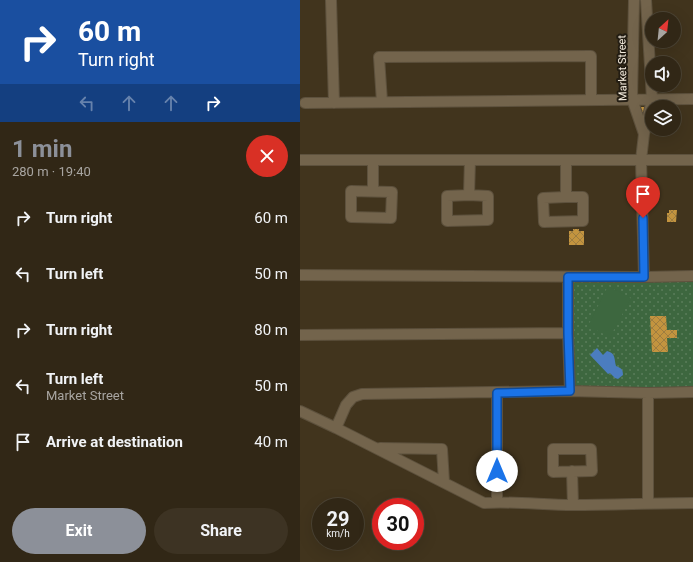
<!DOCTYPE html>
<html lang="en">
<head>
<meta charset="utf-8">
<style>
	:root { --surface:#312716; --page:#3d3323; --text:#f1f3f6; --muted:#a8a5a1; --line:#4c4435; --accent:#8c9099 }
	body { margin:0; font-family:Roboto,sans-serif; background:var(--page); color:var(--text); height:100vh; display:flex; flex-direction:column; font-size:15px; white-space:nowrap }
	* { box-sizing:border-box; margin:0 }
	p { font-size:13px; color:var(--muted) }
	.icon { flex:none; width:22px; height:22px; fill:none; stroke:currentColor; stroke-width:2; stroke-linecap:round; stroke-linejoin:round }
	.map { position:relative; flex:1; overflow:hidden }
	.side { display:flex; flex-direction:column; background:var(--surface); width:300px }
	.side>* { flex:none }
	.top-card { background:#1a4fa0; color:#fff; overflow:hidden }
	.needle { width:26px; rotate:27deg }
	.controls { position:absolute; left:345px; top:12px; display:grid; gap:8px }
	.controls a { display:grid; place-items:center; width:36px; height:36px; border-radius:50%; background:var(--surface); box-shadow:0 4px 16px #0002,0 0 0 1px var(--line); font-size:20px }
	.speed { position:absolute; left:12px; top:498px; display:flex; gap:8px; font-size:20px; font-weight:700; text-align:center }
	.speed>* { display:grid; place-content:center; width:52px; height:52px; border-radius:50%; background:var(--surface); box-shadow:0 4px 16px #0002,0 0 0 1px var(--line); line-height:1 }
	.speed small { font-size:10px; font-weight:400 }
	.speed .limit { border:6px solid #d22; background:#fff; color:#111 }
	.pin { position:absolute; display:grid; place-items:center; width:34px; height:34px; color:#fff; margin:-41px -17px; border-radius:50% 50% 50% 0; rotate:-45deg; box-shadow:0 0 4px #0007 }
	.pin .icon { rotate:45deg }
	.me { position:absolute; width:44px; margin:-22px; rotate:0deg; stroke-linejoin:round; filter:drop-shadow(0 0 3px #0008) }
	.turn { display:flex; align-items:center; gap:14px; height:84px; padding:0 12px; font-size:18px }
	.turn .icon { width:52px; height:52px; stroke-width:2.5 }
	.turn b { display:block; font-size:28px; line-height:34px }
	.lanes { display:flex; align-items:center; height:38px; padding:0 12px; background:#0003; justify-content:center; gap:20px; direction:ltr }
	.lanes .off { opacity:.35 }
	.round { display:grid; place-items:center; flex:none; width:42px; height:42px; border-radius:21px; background:var(--page) }
	.overview { display:flex; align-items:center; justify-content:space-between; height:68px; padding:0 12px }
	h1 { font-size:24px; font-weight:700; line-height:30px; color:var(--accent) }
	.button { display:flex; gap:8px; margin-top:auto; padding:8px 12px }
	.button a { flex:1; height:46px; border-radius:24px; background:var(--accent); color:#fff; font-size:16px; font-weight:700; line-height:46px; text-align:center }
	.button a+a { background:var(--page); color:var(--text) }
	ul { padding:0; list-style:none }
	li { display:flex; align-items:center; gap:12px; height:56px; padding:0 12px }
	li div { flex:1 }
	li b { display:block; font-size:15px }
	li em { font-style:normal }
	main { display:flex; flex:1; min-height:0 }
	.map>svg:first-child { display:block }
	.park { fill:url(#park-dots) }
	.pitch { fill:#3d673f }
	.water { fill:#4b7dbf }
	.building { fill:url(#building-cross-hatch) }
	.lines { fill:none; stroke-linecap:round; stroke-linejoin:round }
	.street-casing { stroke:#5d513d; stroke-width:12 }
	.street { stroke:#73644c; stroke-width:10 }
	.route-casing { stroke:#114b97; stroke-width:10 }
	.route { stroke:#1a73e8; stroke-width:7 }
	.labels { text-anchor:middle; stroke-width:4; stroke-linejoin:round; paint-order:stroke }
	.street-label { font-size:11px; fill:#f4ecde; stroke:#231d13 }
</style>
</head>
<body>
<main>
<section class="side">
<div class="top-card">
<div class="turn"><svg class="icon" aria-label="right" viewBox="0 0 24 24"><path d="M7 20v-9h11M14 6l5 5-5 5"/></svg><div><b>60 m</b>Turn right</div></div>
<div class="lanes"><svg class="icon off" aria-label="left" viewBox="0 0 24 24"><path d="M17 20v-9H6M10 6l-5 5 5 5"/></svg><svg class="icon off" aria-label="ahead" viewBox="0 0 24 24"><path d="M12 20V5M6 11l6-6 6 6"/></svg><svg class="icon off" aria-label="ahead" viewBox="0 0 24 24"><path d="M12 20V5M6 11l6-6 6 6"/></svg><svg class="icon" aria-label="right" viewBox="0 0 24 24"><path d="M7 20v-9h11M14 6l5 5-5 5"/></svg></div>
</div>
<div class="overview"><div><h1>1 min</h1><p>280 m · 19:40</p></div><a class="round" style="background:#d93025;color:#fff"><svg class="icon" aria-label="close" viewBox="0 0 24 24"><path d="M6 6l12 12M18 6L6 18"/></svg></a></div>
<ul>
<li><svg class="icon" aria-label="right" viewBox="0 0 24 24"><path d="M7 20v-9h11M14 6l5 5-5 5"/></svg><div><b>Turn right</b></div><em>60 m</em></li>
<li><svg class="icon" aria-label="left" viewBox="0 0 24 24"><path d="M17 20v-9H6M10 6l-5 5 5 5"/></svg><div><b>Turn left</b></div><em>50 m</em></li>
<li><svg class="icon" aria-label="right" viewBox="0 0 24 24"><path d="M7 20v-9h11M14 6l5 5-5 5"/></svg><div><b>Turn right</b></div><em>80 m</em></li>
<li><svg class="icon" aria-label="left" viewBox="0 0 24 24"><path d="M17 20v-9H6M10 6l-5 5 5 5"/></svg><div><b>Turn left</b><p>Market Street</p></div><em>50 m</em></li>
<li><svg class="icon" aria-label="arrive" viewBox="0 0 24 24"><path d="M6 21V4h12l-3 4 3 4H6"/></svg><div><b>Arrive at destination</b></div><em>40 m</em></li>
</ul>
<div class="button"><a>Exit</a><a>Share</a></div>
</section>
<div class="map">
<svg width="393" height="562" viewBox="0 0 393 562">
	<defs>
		<pattern id="park-dots" width="8" height="8" patternUnits="userSpaceOnUse"><rect width="8" height="8" fill="#3d673f"/><path d="M2 2h.1M6 6h.1" fill="none" stroke="#5a7d5a" stroke-width="1.8" stroke-linecap="round"/></pattern>
		<pattern id="building-cross-hatch" width="8" height="8" patternUnits="userSpaceOnUse"><rect width="8" height="8" fill="#c3943f"/><path d="M0 0l8 8M0 8l8-8" fill="none" stroke="#9e7d40"/></pattern>
	</defs>
	<rect width="100%" height="100%" fill="#41341d"/>
	<path class="park" d="M393 278V388L272 390 269 281Z"/>
	<path class="pitch" d="M308 286 331 298 310 337 288 326Z"/>
	<path class="water" d="M297 348 303 355 307 351C316 353 314 359 316 366 321 368 323 369 323 375L318 379 315 378 310 373 308 374 290 355Z"/>
	<path class="building" d="M341 107H346V116H341Z
		M369 210H377L376 222H367V213H369Z
		M273 229H279V231H284V245H269V231H273Z
		M350 316H366L367 330H377V338H367L368 352H352Z"/>
	<g class="lines">
		<defs>
			<path id="street" d="M31 0 34 103
				M334 0 332 99 344 134
				M82 102 79 57 291 56V100
				M5 103 393 99
				M0 160H393
				M51 191 92 192 91 218 51 217Z
				M73 191V160
				M169 195 188 196V220L147 221V196Z
				M169 195 170 160
				M266 197H283V221L244 222 243 198Z
				M266 197V160
				M0 275 344 277 393 276
				M268 277V333L270 391
				M344 277 341 160 344 134 352 99 346 0
				M0 335 268 333
				M348 393V503
				M0 411 36 428 184 503C214 501 244 505 273 505 313 505 353 503 393 503
				M36 428 46 405 53 397 62 394 270 391 348 393 393 392
				M80 448 142 449 144 482
				M253 449H291L292 471 253 472Z
				M272 471 273 505
				M197 502V393"/>
		</defs>
		<use href="#street" class="street-casing"/>
		<use href="#street" class="street"/>
	</g>
	<g class="lines">
		<defs>
			<path id="route" d="M197 471V393L270 391 268 333V277H344L343 218"/>
		</defs>
		<use href="#route" class="route-casing"/>
		<use href="#route" class="route"/>
	</g>
	<g class="labels">
		<g class="street-label">
			<text transform="translate(322 68) rotate(-91)" y="4">Market Street</text>
		</g>
	</g>
</svg>
<div class="controls">
<a><svg class="needle" viewBox="-14 -14 28 28"><path d="M0-13l5 13h-10z" fill="#e53935"/><path d="M0 13l5-13h-10z" fill="#a8a5a1"/></svg></a>
<a><svg class="icon" aria-label="sound" viewBox="0 0 24 24"><path d="M4 9h4l5-4v14l-5-4H4zM17 9q2 3 0 6"/></svg></a>
<a><svg class="icon" aria-label="layers" viewBox="0 0 24 24"><path d="M12 4l9 5-9 5-9-5zM3 14l9 5 9-5"/></svg></a>
</div>
<div class="speed"><div>29<small>km/h</small></div><div class="limit">30</div></div>
<div class="pin" style="left:343px;top:218px;background:#d93025"><svg class="icon" aria-label="arrive" viewBox="0 0 24 24"><path d="M6 21V4h12l-3 4 3 4H6"/></svg></div>
<svg class="me" style="left:197px;top:471px" viewBox="-20 -20 40 40"><circle r="19" fill="#fff"/><path d="M0-13L10 11 0 6-10 11z" fill="#1a73e8"/></svg>
</div>
</main>
</body>
</html>
